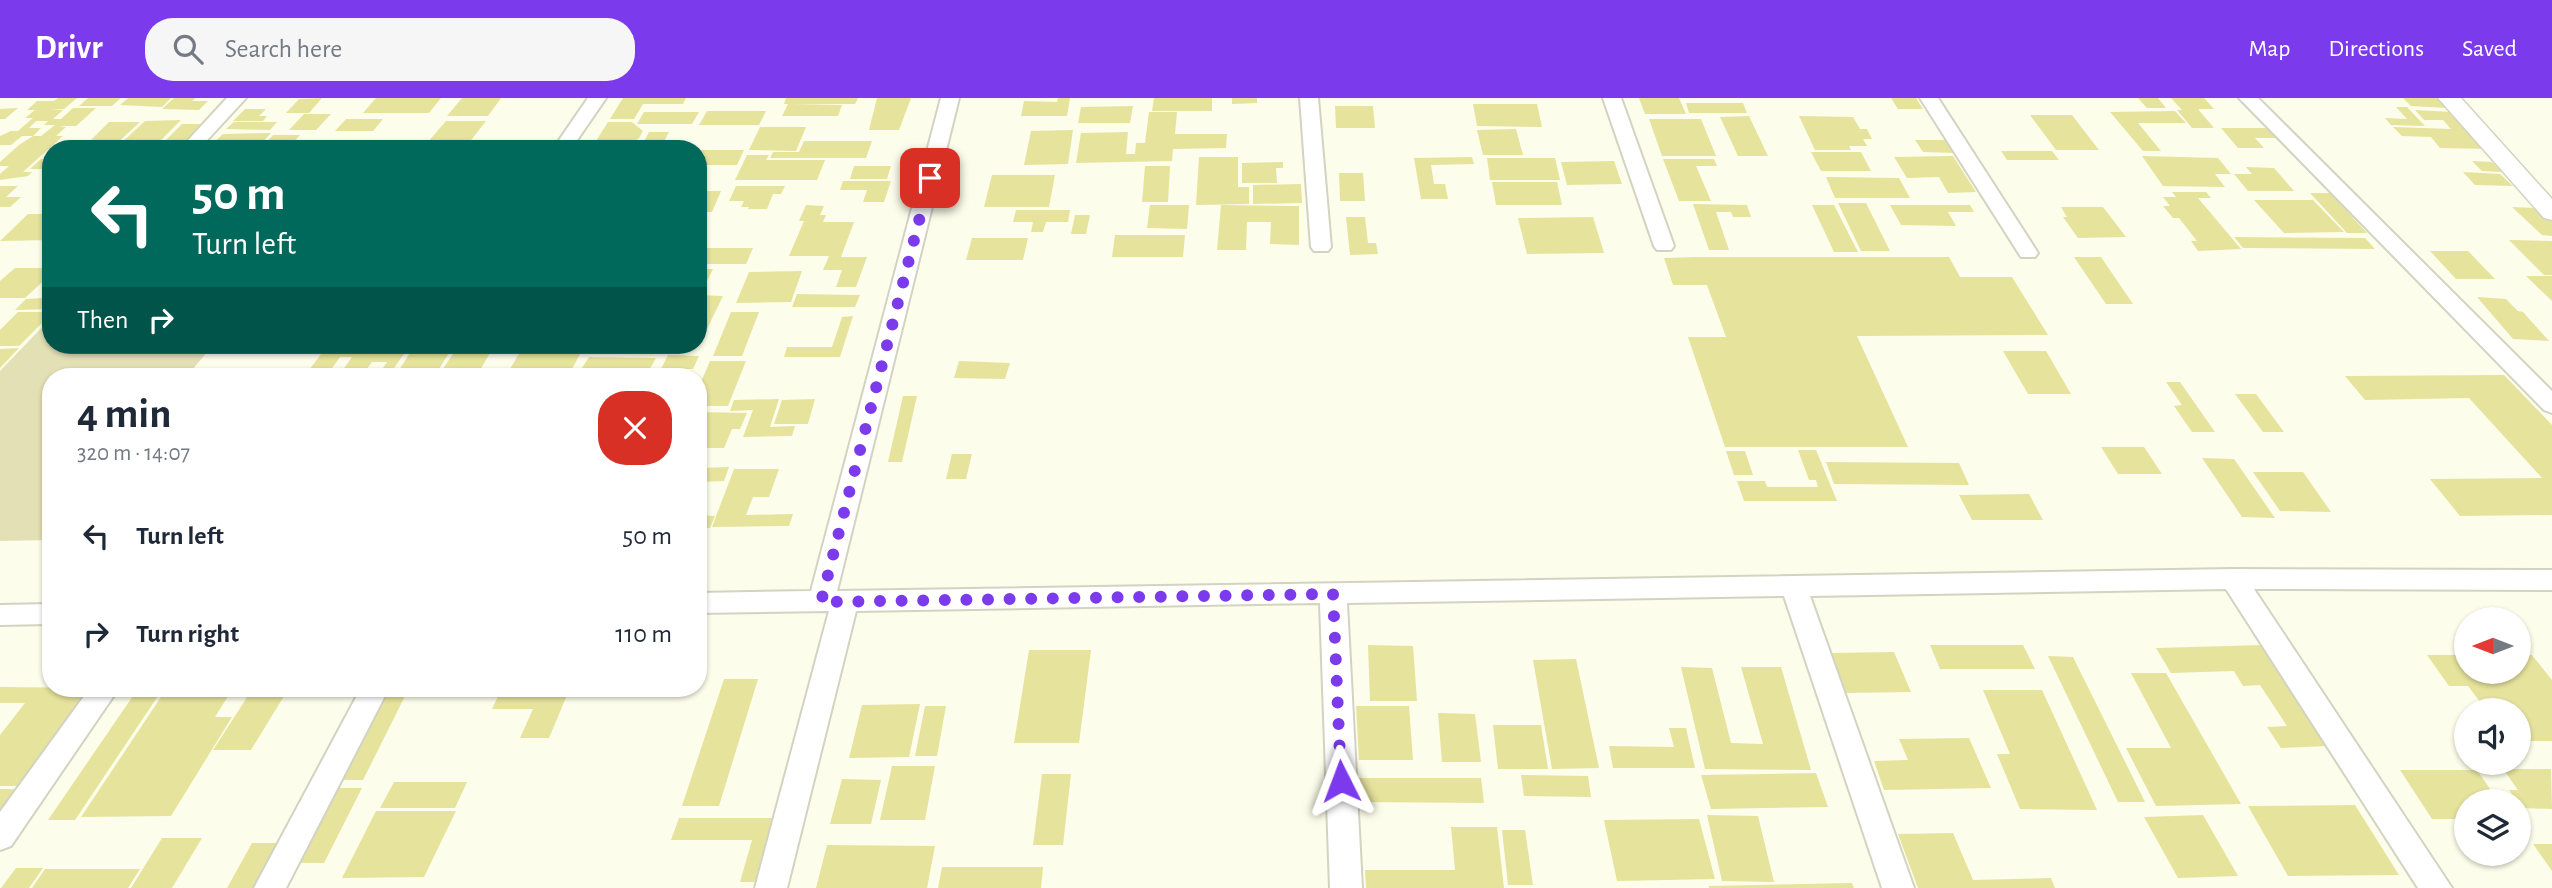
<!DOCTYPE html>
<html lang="en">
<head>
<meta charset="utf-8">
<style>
	:root { --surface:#fff; --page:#f6f6f7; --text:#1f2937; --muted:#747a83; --accent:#7c3aed }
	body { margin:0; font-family:"Alegreya Sans",sans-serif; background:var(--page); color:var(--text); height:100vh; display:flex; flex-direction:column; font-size:26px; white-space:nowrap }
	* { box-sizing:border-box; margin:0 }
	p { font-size:23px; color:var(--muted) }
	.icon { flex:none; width:38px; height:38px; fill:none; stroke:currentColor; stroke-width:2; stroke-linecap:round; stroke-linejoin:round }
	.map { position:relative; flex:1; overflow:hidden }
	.sheet { position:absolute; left:42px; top:270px; width:665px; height:329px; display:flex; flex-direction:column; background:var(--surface); border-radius:28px; box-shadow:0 2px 5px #0004 }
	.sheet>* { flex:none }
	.guide { position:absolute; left:42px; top:42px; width:665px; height:214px; border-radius:28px; box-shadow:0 2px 5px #0004; background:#00695c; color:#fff; overflow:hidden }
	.needle { width:46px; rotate:270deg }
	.buttons { position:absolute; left:2454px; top:509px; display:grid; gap:14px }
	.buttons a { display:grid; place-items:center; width:77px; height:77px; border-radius:50%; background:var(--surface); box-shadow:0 2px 5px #0004; font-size:35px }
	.pin { position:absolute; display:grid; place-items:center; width:60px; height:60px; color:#fff; margin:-30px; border-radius:14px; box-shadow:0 4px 10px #0006 }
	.me { position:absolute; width:77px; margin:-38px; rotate:357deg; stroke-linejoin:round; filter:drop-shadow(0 0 5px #0008) }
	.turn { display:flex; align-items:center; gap:24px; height:147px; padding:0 35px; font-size:32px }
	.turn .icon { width:91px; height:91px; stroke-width:2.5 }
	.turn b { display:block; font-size:49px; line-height:60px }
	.then { display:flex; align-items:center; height:66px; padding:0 35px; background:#0003; gap:14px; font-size:26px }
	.round { display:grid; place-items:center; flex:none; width:74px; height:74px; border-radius:28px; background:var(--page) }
	.headline { display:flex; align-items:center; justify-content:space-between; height:119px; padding:0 35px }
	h1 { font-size:42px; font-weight:700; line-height:52px }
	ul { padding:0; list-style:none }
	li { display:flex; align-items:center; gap:21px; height:98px; padding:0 35px }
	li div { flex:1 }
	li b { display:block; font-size:26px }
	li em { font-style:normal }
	header { display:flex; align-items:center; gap:42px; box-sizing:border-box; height:98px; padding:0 35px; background:var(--accent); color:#fff }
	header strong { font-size:33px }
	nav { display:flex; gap:38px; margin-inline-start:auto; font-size:24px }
	.search { width:490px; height:63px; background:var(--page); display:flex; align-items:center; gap:18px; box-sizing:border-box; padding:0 24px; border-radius:28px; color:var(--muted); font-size:26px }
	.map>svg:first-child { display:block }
	.green { fill:#e2e0b4 }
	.building { fill:#e6e39d }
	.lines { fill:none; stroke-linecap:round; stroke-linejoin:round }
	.minor-casing { stroke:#d3d3c2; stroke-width:4 }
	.tertiary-casing { stroke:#d3d3c2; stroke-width:3 }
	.minor { fill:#fff; fill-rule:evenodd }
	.tertiary { fill:#fff; fill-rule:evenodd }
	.route { stroke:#7c3aed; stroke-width:12; stroke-dasharray:0 21.6 }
</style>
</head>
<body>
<header>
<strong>Drivr</strong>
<div class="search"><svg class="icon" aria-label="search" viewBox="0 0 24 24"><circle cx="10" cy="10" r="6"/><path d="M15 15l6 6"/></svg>Search here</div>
<nav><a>Map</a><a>Directions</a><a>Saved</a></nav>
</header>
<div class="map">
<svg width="2552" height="790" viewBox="0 0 2552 790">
	<rect width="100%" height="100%" fill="#fdfdeb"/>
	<path class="green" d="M51 220V247H213L187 278H51V442L0 443V273Z"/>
	<path class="building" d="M58 0H77L64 11H51L63 12 53 21H61L73 10H96L76 28H59L66 29 56 38H63L23 74H32L28 78 0 82V76L9 68H0V64L19 47 33 38H41L55 27H44L48 23H36L29 30H41L33 38H22L11 47H0V38L11 33H18L33 20H25L35 12H27L37 3H54Z
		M88 0H121L112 8H79Z
		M128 0H171L162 9 120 7Z
		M174 0H196L192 3H208L199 12 162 11Z
		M322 0 309 15H286L299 1Z
		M376 0H441L429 15H363Z
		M462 0H501L488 18H447Z
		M623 0H686L683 6H643L634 21H610Z
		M786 0H858L855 6H792L842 7 838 18H782L788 6H784Z
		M877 0H911L899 32H869Z
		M1058 0H1070L1067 18H1021L1024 3 1057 4Z
		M1154 0H1212V13H1152Z
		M1232 0H1257V5L1232 6Z
		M1639 0H1679L1686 16H1645Z
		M1891 0H1916L1923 11H1898Z
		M2138 0H2158L2166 10H2147Z
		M2171 0H2204L2214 11H2198L2214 30H2192L2177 12H2182Z
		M2403 0H2438L2447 10 2411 8Z
		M1686 5H1743L1747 15H1689Z
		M1473 6H1537L1542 29 1477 28Z
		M1133 8 1130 25H1078L1081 9Z
		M1335 8H1373L1375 30H1336Z
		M2396 9H2407L2425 28 2391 27 2385 20 2407 21Z
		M18 10 5 21H0V11Z
		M245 11H266L259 18H267L263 23H233Z
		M2415 12 2452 14 2489 51 2440 50 2431 39 2402 38 2393 29 2451 31 2443 22H2424Z
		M707 13H766L759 27H699Z
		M2175 13 2186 25H2138L2161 53H2143L2110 14Z
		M644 14H699L692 26H637Z
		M1149 14H1177L1175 36H1227L1226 50 1173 51 1172 63 1076 65 1081 35 1128 34 1126 56H1135L1136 45H1145Z
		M304 16H331L316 32H289Z
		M2030 17H2072L2099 52H2056Z
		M1749 18 1768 58H1738L1720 19Z
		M1799 18 1853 19 1860 31H1867L1872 41H1863L1867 48H1849L1851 52H1815Z
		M346 21H383L373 33H335Z
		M1649 21H1701L1716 58H1662Z
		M181 22 155 48H118L145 23Z
		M446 23H486L468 46 427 45Z
		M109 24H140L114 48 84 49Z
		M234 24H277L270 32 226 31Z
		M608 24H632L643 33 639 40 623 51H591Z
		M182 26H204L181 49H159Z
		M760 29H806L796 53 749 52Z
		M2221 30H2267L2276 40H2255L2264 50H2238Z
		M1516 31 1523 57H1483L1477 32Z
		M1073 32 1068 66 1024 67 1031 33Z
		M649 34H669L660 51H640Z
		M271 35 262 45H213L223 36Z
		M273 37H300L288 51H230L234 47H264Z
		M1915 42H1948L1956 55 1923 54Z
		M804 43H872L866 60H770L773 54H799Z
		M698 52H744L737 67H698Z
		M2001 53H2052L2059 62H2007Z
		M1811 54H1861L1871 73H1821Z
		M747 57H769L766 62H825L817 82H735Z
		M1953 58 1976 94 1948 95 1939 79 1907 80 1894 59Z
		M2142 58 2218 60 2231 76H2215L2225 89 2163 88Z
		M1199 59H1238V89H1249V106L1196 107Z
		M1472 59 1474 66 1431 67 1434 86H1445L1448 101H1421L1414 60Z
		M1487 60H1555L1560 82H1490Z
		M41 61H51V71H30Z
		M1663 61H1714L1717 68H1696L1711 103H1679Z
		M1614 63 1622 86 1567 87 1561 64Z
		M2472 63 2492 64 2502 74 2482 73Z
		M1283 64V70H1276L1277 85H1242V65Z
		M854 68H891L887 81H850Z
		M1145 68H1170L1168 104H1142Z
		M2246 69 2274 70 2294 93H2248L2234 76H2252Z
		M2463 74 2500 76 2513 88 2475 87Z
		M1339 75H1363L1365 103H1340Z
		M992 77H1055L1049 109H984Z
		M1826 79 1899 80 1910 100H1835Z
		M843 83H891L884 104H863L867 92H840Z
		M1492 84H1557L1562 107H1496Z
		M1301 86 1302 105 1253 106V87Z
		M0 88H18L6 99H21L10 109H0Z
		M736 88H785L781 96H773L767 111H748L749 109H741L744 103H729Z
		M698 93H721L712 114H698Z
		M2172 94H2206L2211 100H2198L2241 151 2198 153 2191 143H2197L2179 120H2173L2163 108H2170L2163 99H2176Z
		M2310 95H2330L2367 135H2347Z
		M2254 102H2313L2344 134 2284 135Z
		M1838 105H1866L1890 153H1861Z
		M1693 106 1747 107 1751 119H1733L1731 114H1716L1729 152H1709Z
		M806 107 824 108 820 117H826L823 124H854L841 159H867L856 189H836L842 172H823L829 158H789L804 123H799Z
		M1150 107H1189L1187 131 1147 130Z
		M1221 107 1299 108V147L1270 146 1271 124H1247L1246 152H1217Z
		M1812 107H1834L1858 154H1834Z
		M1890 107H1970L1974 114H1948L1956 128 1901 127Z
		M2061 109H2103L2126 139 2078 140 2063 119H2067Z
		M2512 109 2538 110 2552 123V138L2542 137Z
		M1016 112H1070L1068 124H1046L1043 134H1031L1033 124H1013Z
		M28 116H51V142L0 143Z
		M1075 117H1090L1086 136H1071Z
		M1346 119H1365L1368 145H1376L1378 156 1350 157Z
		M1593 119 1604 155 1527 156 1518 120Z
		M1115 137H1185L1183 159H1112Z
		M2234 139 2365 140 2375 151 2243 150Z
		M972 140H1028L1023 162H966Z
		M2509 142 2552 143V177H2544Z
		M698 150H753L746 166H698Z
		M2430 153H2468L2495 181H2456Z
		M1695 159H1949L1960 179H2012L2048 237 1857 238 1908 349H1725L1688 239H1726L1707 187H1673L1664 160Z
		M2074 159H2101L2133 206H2106Z
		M15 170H51V176L25 200H0V183Z
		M698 171H713L704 189H698Z
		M802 173 791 204 736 205 749 174Z
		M2526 178H2552V203Z
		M51 192V211L15 212 26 201 43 200Z
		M797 196 860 197 855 209H792Z
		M698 197 723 198 705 235H698Z
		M2477 199 2506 201 2518 213 2523 214 2549 243 2513 241Z
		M18 214H51V216L19 248H0V232Z
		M731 214H759L742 258H713Z
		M853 218 840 259H784L787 249H832L842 219Z
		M328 247H410L390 276H379L387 264H372L363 276H340L352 259H340L328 276H306Z
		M415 247H454L439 271 399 272Z
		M524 247H585L572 271H510Z
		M597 247H645L640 256 592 255Z
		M19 250 0 270V251Z
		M2003 253H2046L2071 296H2028Z
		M490 255 479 274 440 275 453 256Z
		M668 257 699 258 693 271H661Z
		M589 259 656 260 646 278H577Z
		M710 263H746L728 308H698V291Z
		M959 263 1010 265 1005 281 954 280Z
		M2504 277 2552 327V417L2460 418 2430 381 2542 380 2469 300 2365 302 2345 278Z
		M2166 284H2180L2215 334H2192L2174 308 2182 307Z
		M2235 296H2256L2284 334H2263Z
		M903 298H917L902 364H888Z
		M779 301 770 329 795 328 792 338 743 339 753 312 730 313 734 302Z
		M815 301 808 326H774L782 302Z
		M698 314 747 315 740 331H732L724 350H698Z
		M2101 349H2144L2162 376H2118Z
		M1798 352H1816L1837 403H1744L1737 383H1765L1767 389H1818L1816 382H1809Z
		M1726 353H1745L1753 377H1734Z
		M952 356H972L966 381H946Z
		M2202 360 2234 361 2275 420 2242 419Z
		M1826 364 1959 365 1969 387 1834 386Z
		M729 369 724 383 698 384V370Z
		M734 371H779L769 399H753L746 417 793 416 789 428 712 429Z
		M2253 374H2303L2331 414 2280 413Z
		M2029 396 2043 422H1972L1959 397Z
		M698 417 715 418 710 430H698Z
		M1368 547 1413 548 1417 603H1370Z
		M1930 547H2023L2035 571H1940Z
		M2262 547 2329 648 2281 650 2267 629 2287 628 2260 587 2243 588 2234 573 2171 575 2156 550Z
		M1029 552H1091L1079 645H1014Z
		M1894 554 1911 594 1845 595 1830 555Z
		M2427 557H2466V574H2518V557H2532L2552 582V643H2518V612H2486L2468 588H2449Z
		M2048 558 2073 559 2145 704H2118Z
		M1576 561 1599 670 1552 671 1533 562Z
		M1681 569 1712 570 1731 645 1763 646 1741 569H1781L1811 672 1705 671Z
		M2131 575H2166L2241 706 2156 708 2126 650H2171Z
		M724 581H758L719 708H682Z
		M0 589 96 590 24 688H0V637L25 605H0Z
		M141 590H201L199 593 138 594Z
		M253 590H289L251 652H213Z
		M409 590 363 682H337L385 591Z
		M412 590H456L453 596 409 597Z
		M502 590H570L549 640H520L533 611H492Z
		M1983 592H2042L2097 712 2020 711 1997 656H2010Z
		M135 595H160L75 722H48Z
		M230 595 215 619H232L171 718 81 719 163 596Z
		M920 606 909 659 849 660 862 607Z
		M925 608H946L937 658H915Z
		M1356 608H1409L1413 662H1359Z
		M1438 615 1475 616 1481 664H1442Z
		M1493 627H1541L1548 671H1498Z
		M1669 630H1686L1695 670H1613L1609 648 1674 649Z
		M1969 640 1991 690 1884 692 1874 663 1908 662 1899 641Z
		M892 668H935L925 722H880Z
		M2503 671H2551L2552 711 2522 710 2509 692H2518Z
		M2400 672H2477L2499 704H2466V721H2432Z
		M1816 675 1828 709 1711 711 1701 677Z
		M1042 676H1071L1063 747H1033Z
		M1521 677 1588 678 1591 699 1524 698Z
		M1356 680H1481L1484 705 1358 704Z
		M842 681 881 682 871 726H830Z
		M394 684H467L455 710H380Z
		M332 690H362L324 765H292Z
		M0 691H20L0 718Z
		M2355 707 2399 777 2288 778 2248 708Z
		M376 713H456L424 779 342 780Z
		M1707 717 1758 718 1774 784 1722 783Z
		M2203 717 2238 778 2178 780 2144 719Z
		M679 720H781L763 784H740L752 742H671Z
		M1699 721 1715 781 1617 783 1604 722Z
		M1451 729H1497L1504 790H1366L1365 772H1455Z
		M1502 732H1525L1533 787H1508Z
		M1953 735 1973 782 2051 780 2055 790H1918L1898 736Z
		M162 740H202L172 790H131Z
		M252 745H278L254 790H227Z
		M2533 746H2552V773Z
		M827 747 935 748 927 790H816Z
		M942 769H1043L1041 790H938Z
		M16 770H43L29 790H1Z
		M45 771H140L128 790H32Z
		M1852 785 1854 790H1709V788Z"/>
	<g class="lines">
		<defs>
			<path id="minor" d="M227 0H246L199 51H180Z
				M588 0H606L571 51H553Z
				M941 0H959L837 493 2233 471 2552 472V492L2254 491 2452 790H2418L2226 491 1810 498 1914 790H1882L1784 498 1347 505 1362 790H1330L1320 505 856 513 787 790H755L829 513 698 515V495L811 493Z
				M1300 0H1318L1331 149 1328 153H1314L1311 149Z
				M1603 0H1621L1674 148 1671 152H1657L1654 148Z
				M1920 0H1938L2038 155 2035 159H2021Z
				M2239 0H2258L2552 293V315L2544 312Z
				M51 506V526L0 527V507Z
				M90 590H119L11 748 0 752V714Z
				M361 590H389L286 790H254Z"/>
			<path id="tertiary" d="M2438 0H2461L2552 101V122L2544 120Z"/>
		</defs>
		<use href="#minor" class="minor-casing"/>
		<use href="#tertiary" class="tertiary-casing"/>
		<use href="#minor" class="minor"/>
		<use href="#tertiary" class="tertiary"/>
	</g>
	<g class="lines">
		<path class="route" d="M930 80 821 504 1333 496 1341 683"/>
	</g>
</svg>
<div class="buttons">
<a><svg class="needle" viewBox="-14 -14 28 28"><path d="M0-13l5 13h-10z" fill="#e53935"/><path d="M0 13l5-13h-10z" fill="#747a83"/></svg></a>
<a><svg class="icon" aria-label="sound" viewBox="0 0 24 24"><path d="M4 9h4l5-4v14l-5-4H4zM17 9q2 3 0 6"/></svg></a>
<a><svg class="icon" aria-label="layers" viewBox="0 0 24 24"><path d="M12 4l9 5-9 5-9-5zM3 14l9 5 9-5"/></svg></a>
</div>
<div class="pin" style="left:930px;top:80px;background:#d93025"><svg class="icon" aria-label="arrive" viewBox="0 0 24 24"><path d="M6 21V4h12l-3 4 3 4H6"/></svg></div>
<svg class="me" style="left:1341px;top:683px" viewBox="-20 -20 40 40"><path d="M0-17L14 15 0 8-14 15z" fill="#7c3aed" stroke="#fff" stroke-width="4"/></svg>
<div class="guide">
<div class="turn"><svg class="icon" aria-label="left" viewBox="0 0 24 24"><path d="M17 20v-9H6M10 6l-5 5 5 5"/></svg><div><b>50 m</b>Turn left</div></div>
<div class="then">Then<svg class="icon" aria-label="right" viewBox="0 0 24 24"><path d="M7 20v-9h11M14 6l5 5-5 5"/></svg></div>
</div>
<section class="sheet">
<div class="headline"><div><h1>4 min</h1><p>320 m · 14:07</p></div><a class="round" style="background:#d93025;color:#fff"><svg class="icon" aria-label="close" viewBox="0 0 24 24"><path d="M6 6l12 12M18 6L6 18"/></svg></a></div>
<ul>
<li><svg class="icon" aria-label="left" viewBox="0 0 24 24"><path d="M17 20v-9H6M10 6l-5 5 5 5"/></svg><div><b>Turn left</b></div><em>50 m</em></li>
<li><svg class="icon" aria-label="right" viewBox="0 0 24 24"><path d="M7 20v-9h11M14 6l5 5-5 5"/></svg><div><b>Turn right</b></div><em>110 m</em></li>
</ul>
</section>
</div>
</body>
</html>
